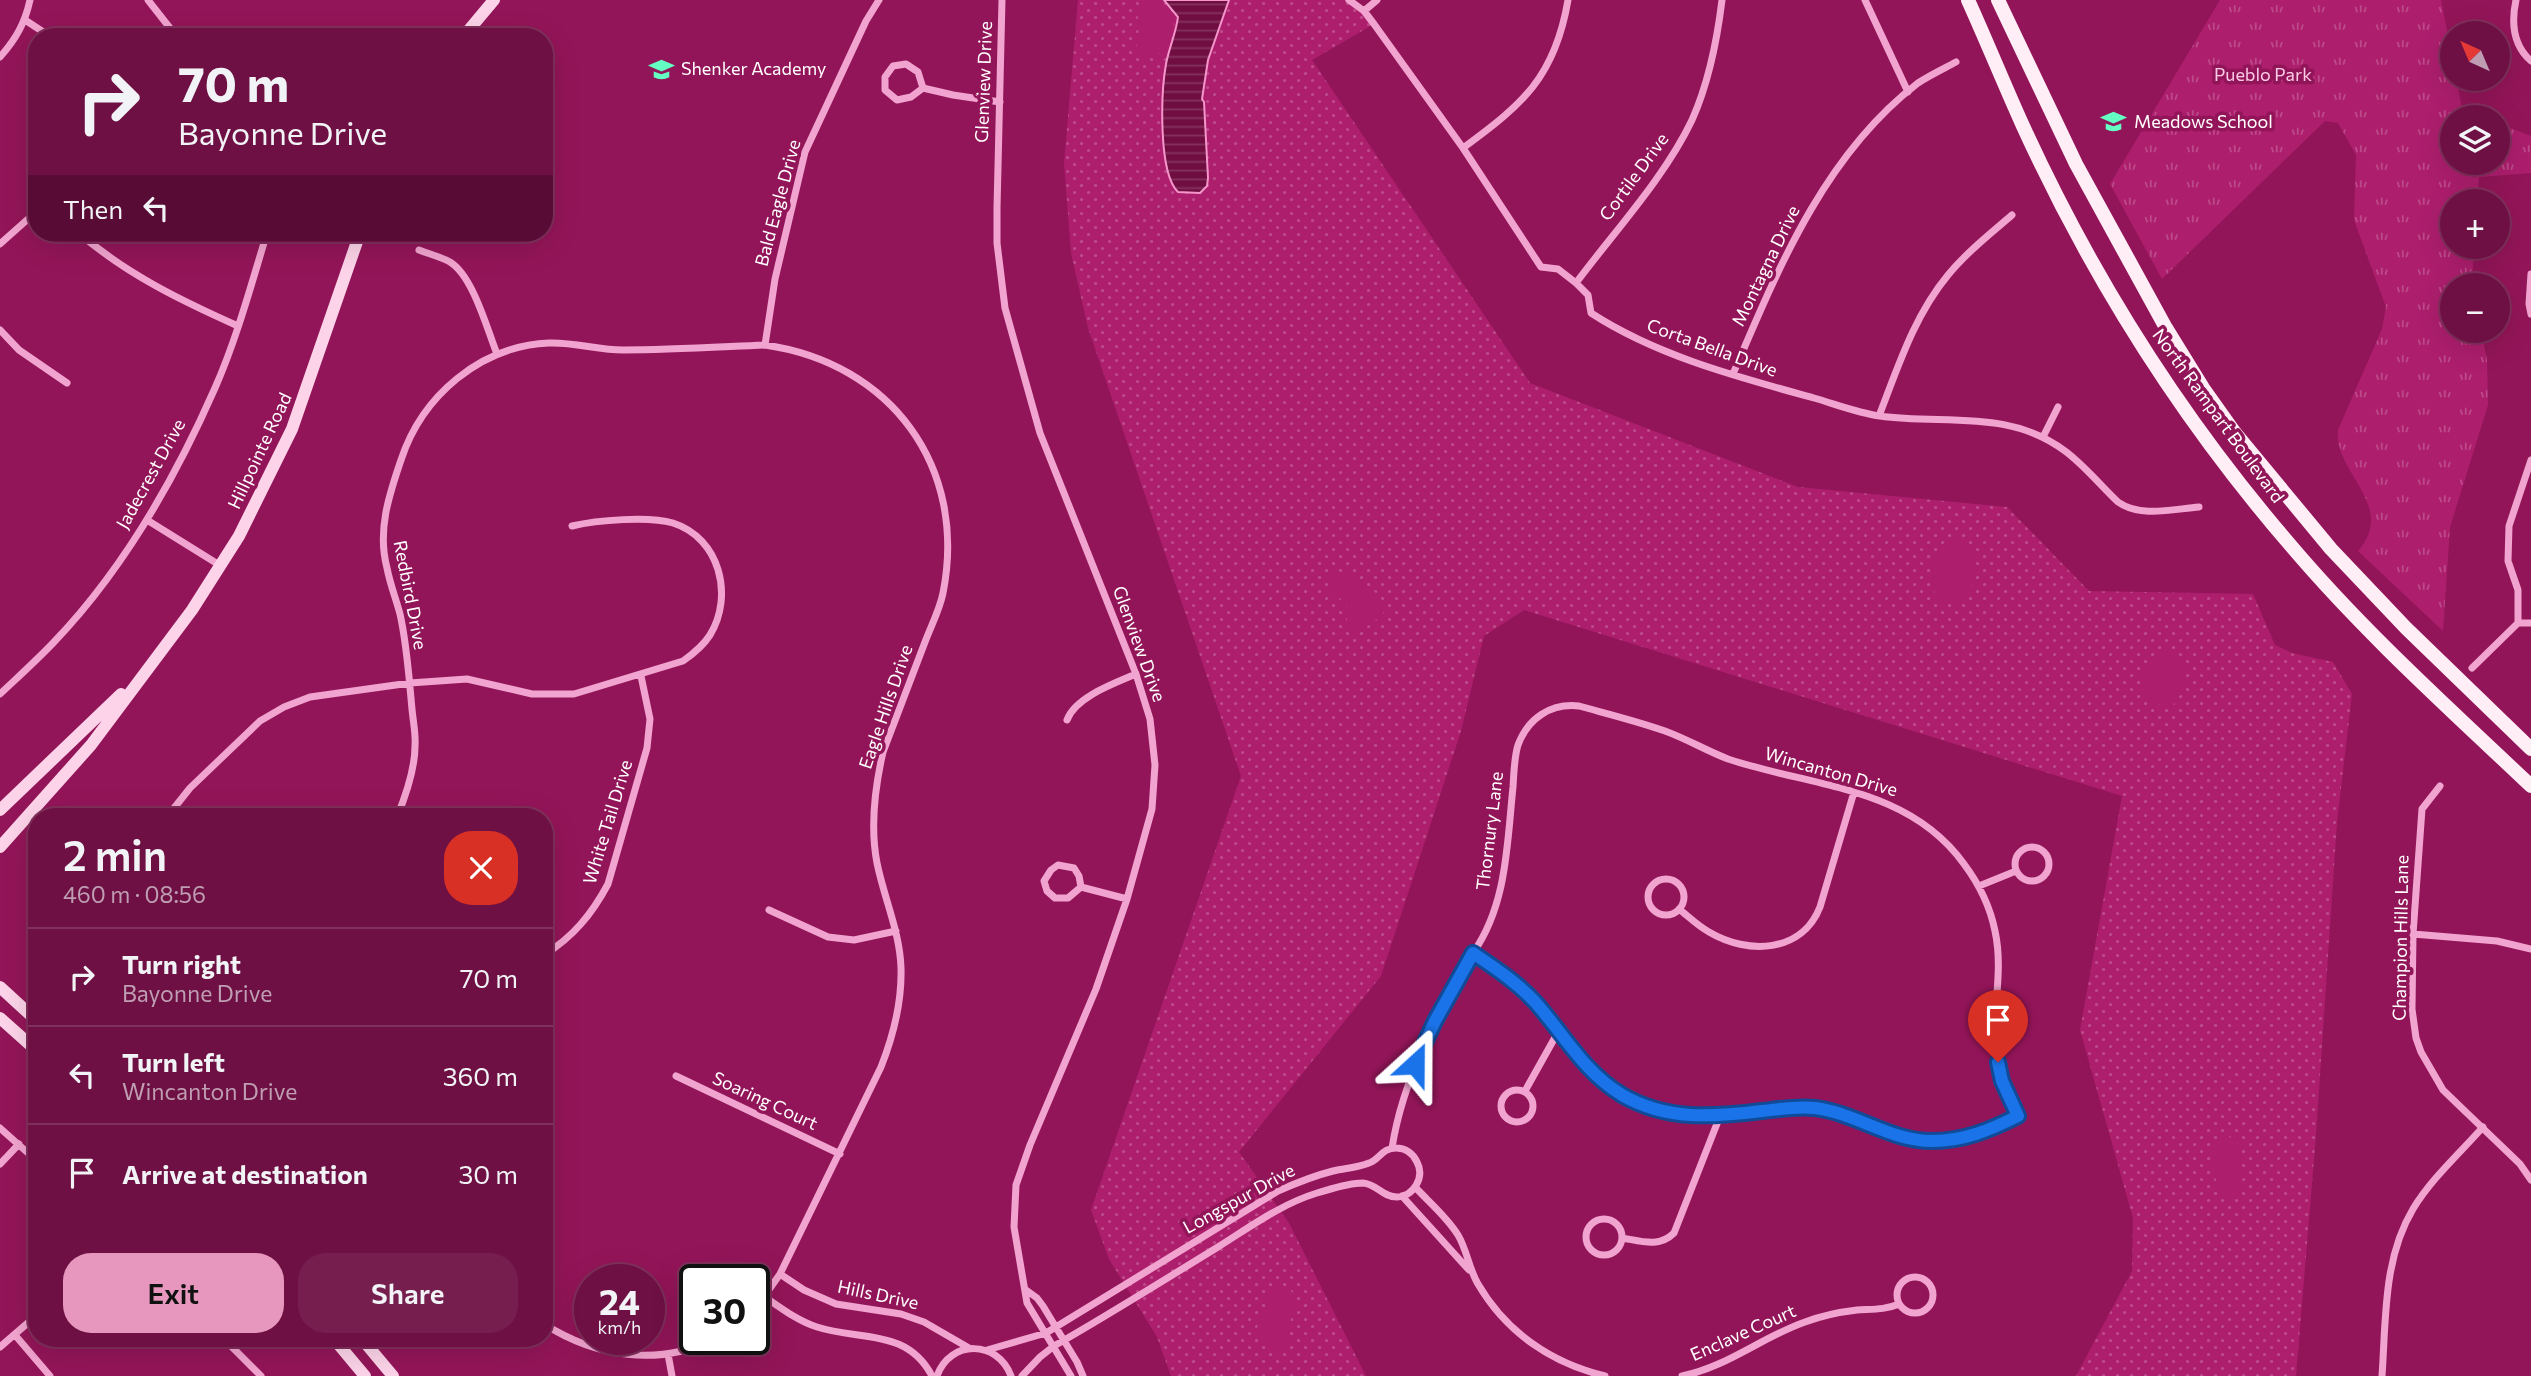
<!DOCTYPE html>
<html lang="en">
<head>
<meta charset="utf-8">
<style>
	:root { --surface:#6e1043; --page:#761e4e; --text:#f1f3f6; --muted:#bf9db2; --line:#80305c; --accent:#e797bd }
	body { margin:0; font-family:Commissioner,sans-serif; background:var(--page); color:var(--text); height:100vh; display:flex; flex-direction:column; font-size:26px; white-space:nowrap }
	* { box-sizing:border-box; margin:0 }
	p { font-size:23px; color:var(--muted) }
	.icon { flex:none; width:38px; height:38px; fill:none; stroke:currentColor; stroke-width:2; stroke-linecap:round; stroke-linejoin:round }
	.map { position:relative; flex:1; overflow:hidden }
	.details { position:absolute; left:28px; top:808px; width:525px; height:539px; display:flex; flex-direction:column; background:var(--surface); border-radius:28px; box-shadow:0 7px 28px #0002,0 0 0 2px var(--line) }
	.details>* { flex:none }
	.guide { position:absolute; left:28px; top:28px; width:525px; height:214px; border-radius:28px; box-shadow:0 7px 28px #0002,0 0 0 2px var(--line); background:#6e1043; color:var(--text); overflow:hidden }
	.needle { width:46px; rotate:316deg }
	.buttons { position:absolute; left:2440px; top:21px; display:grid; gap:14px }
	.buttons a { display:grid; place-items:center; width:70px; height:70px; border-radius:50%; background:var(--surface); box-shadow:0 7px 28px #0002,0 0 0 2px var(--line); font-size:35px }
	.speed { position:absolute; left:574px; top:1264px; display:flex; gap:14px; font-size:35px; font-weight:700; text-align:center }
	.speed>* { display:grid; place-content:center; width:91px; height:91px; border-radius:50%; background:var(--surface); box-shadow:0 7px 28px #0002,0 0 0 2px var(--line); line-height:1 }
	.speed small { font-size:18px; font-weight:400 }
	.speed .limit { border:4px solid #111; border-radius:10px; background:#fff; color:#111 }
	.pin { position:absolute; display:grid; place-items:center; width:60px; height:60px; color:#fff; margin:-72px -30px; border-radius:50% 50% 50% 0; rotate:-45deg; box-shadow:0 0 7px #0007 }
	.pin .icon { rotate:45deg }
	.me { position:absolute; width:77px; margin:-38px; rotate:24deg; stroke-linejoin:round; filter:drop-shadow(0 0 5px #0008) }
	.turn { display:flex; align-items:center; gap:24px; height:147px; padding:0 35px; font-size:32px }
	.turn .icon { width:91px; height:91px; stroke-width:2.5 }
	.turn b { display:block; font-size:49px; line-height:60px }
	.then { display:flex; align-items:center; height:66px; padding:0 35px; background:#0003; gap:14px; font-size:26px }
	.round { display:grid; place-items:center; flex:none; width:74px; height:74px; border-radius:28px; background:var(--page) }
	.overview { display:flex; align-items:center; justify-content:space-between; height:119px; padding:0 35px }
	h1 { font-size:42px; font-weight:600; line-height:52px }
	.cta { display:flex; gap:14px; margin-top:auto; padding:14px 35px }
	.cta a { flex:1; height:80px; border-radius:28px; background:var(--accent); color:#111; font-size:28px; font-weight:600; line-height:80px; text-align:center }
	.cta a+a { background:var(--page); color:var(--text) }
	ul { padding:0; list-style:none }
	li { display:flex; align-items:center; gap:21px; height:98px; padding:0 35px; border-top:2px solid var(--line) }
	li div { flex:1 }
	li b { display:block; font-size:26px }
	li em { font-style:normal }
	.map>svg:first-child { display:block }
	.grass { fill:url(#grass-dots) }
	.park { fill:url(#park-tufts) }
	.garden { fill:#ad1e6d }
	.water { fill:url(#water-rules); stroke:#f496cb; stroke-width:2 }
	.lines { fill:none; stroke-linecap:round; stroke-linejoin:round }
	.street { stroke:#f1a4cf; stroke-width:7 }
	.secondary { stroke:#fcd3e8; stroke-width:12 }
	.primary { stroke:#ffeef6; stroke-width:14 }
	.route-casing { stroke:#114b97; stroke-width:18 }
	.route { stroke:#1a73e8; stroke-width:12 }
	.labels { text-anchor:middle; stroke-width:7; stroke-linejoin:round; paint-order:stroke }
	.poi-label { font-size:18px; fill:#fff; stroke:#931559; text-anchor:start }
	.park-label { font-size:18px; fill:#fccbe6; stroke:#931559 }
	.street-label { font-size:18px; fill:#fff; stroke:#931559 }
</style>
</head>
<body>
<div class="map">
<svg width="2531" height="1376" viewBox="0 0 2531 1376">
	<defs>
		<pattern id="grass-dots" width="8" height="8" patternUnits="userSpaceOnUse" patternTransform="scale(1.75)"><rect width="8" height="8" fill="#ad1e6d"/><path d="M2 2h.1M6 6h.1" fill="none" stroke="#bd4b8a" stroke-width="1.8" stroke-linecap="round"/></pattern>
		<pattern id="park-tufts" width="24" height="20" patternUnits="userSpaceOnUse" patternTransform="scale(1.75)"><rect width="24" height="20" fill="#ad1e6d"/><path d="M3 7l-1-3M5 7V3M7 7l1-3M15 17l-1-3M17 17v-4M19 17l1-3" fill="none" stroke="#bd4b8a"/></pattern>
		<pattern id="water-rules" width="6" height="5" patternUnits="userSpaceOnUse" patternTransform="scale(1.75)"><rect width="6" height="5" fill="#700e42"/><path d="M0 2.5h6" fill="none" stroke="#85325e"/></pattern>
	</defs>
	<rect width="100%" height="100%" fill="#931559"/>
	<path class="grass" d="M1078 0H1349L1374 24 1312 60 1530 383 1798 487 2007 507 2089 591 2253 594 2275 645 2292 653 2333 662 2352 694 2337 822 2316 1135 2296 1376H2076L2132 1271 2133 1218 2080 1030 2122 796 1524 610 1484 636 1461 731 1381 976 1239 1152 1289 1223 1366 1376H1171L1157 1337 1109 1259 1091 1210 1241 776 1088 328 1071 253 1064 163Z"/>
	<path class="park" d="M2220 0H2441L2452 56V79H2456L2462 108 2484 117H2452V163H2497V123L2531 136V173L2479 177 2477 201H2452V247H2474L2472 285H2452V331H2481L2487 360 2488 405 2450 527 2443 631 2358 551C2398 506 2333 472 2338 430L2382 329 2386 307 2354 220 2356 155 2338 123 2325 121 2162 279 2110 184Z"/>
	<path class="garden" d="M1140 0H1159C1164 6 1170 11 1172 18 1179 36 1164 60 1143 57L1136 50 1139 27 1137 9Z
		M1962 540C1982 547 1976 588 1963 601 1940 610 1932 596 1933 575 1933 565 1931 555 1940 548 1946 543 1955 541 1962 540Z
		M1336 572C1353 572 1377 590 1385 605L1383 615 1355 635 1350 634 1346 626 1348 613 1346 604C1337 594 1324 593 1329 576Z
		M2172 650C2192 661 2185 706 2165 709L2145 694C2135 668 2147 657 2172 650Z
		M2228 1136C2244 1144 2241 1157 2242 1172 2242 1181 2244 1186 2239 1194L2226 1199C2214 1192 2210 1152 2217 1139Z
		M1280 1285 1290 1289C1299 1302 1293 1308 1290 1323 1288 1335 1289 1348 1274 1351L1262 1344 1256 1330C1258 1324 1262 1320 1265 1314 1270 1302 1264 1290 1280 1285Z"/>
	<path class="water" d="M1164 0H1229L1208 60 1202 99 1204 102 1208 178 1207 186 1200 193 1178 192C1158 173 1161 92 1166 64 1169 48 1176 33 1178 17Z"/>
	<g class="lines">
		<path class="street" d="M148 0 177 37
			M1002 0 997 208V243L1005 308 1040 433 1136 674 1150 719 1155 765 1152 809 1127 899 1096 989 1030 1145 1016 1185 1014 1227 1027 1303 1071 1376
			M1349 0 1364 11 1374 24 1463 148 1541 267 1558 269 1576 283 1588 295 1591 313C1657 356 1738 377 1814 398 1835 404 1858 413 1880 416 1944 425 2010 409 2065 451 2084 465 2101 486 2118 502 2141 518 2173 509 2199 507
			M1865 0 1908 92
			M2516 0C2511 23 2513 45 2531 61
			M1364 11 1377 0
			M25 20 51 37
			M0 57C16 39 25 23 30 0
			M923 88 918 72 906 64 893 66 885 77V90L897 100 911 97 923 88 953 95 1000 102
			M1463 148C1523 104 1555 77 1568 0
			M79 233C126 274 182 301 238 326
			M0 244 37 211
			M419 250C429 254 441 257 450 262 473 276 487 329 497 354
			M2531 274 2529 304 2531 314
			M1576 283C1614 232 1665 177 1692 120 1709 82 1717 41 1722 0
			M0 330 19 350 67 383
			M765 345 775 279 805 152 866 21 879 0
			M1733 374C1778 269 1824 155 1918 83 1930 75 1943 69 1956 62
			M1879 416C1898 367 1914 316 1948 275 1967 252 1990 234 2012 215
			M2043 437 2058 407
			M147 520 221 566
			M2518 623V590L2508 561 2509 526 2531 460
			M2518 623H2531
			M2472 668 2518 623
			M0 694C18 677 37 660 54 642 123 570 175 479 215 388 237 338 251 285 267 233
			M1067 720C1075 697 1115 683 1136 674
			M2440 786 2422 809 2413 934 2412 1009 2416 1038 2421 1052 2443 1090 2520 1164 2531 1180
			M167 817 190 788 260 721 284 707 310 697 410 683 467 679 532 694H574L683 661C693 654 703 646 710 635 734 596 720 538 673 523 649 516 597 520 572 526
			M397 817C406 795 415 770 415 746 416 734 413 721 412 709 409 678 407 645 400 614 396 599 390 584 387 568 377 531 389 495 401 460 422 396 480 346 549 343 574 342 598 350 623 350 670 350 718 347 765 345 891 363 968 467 943 593 940 609 931 626 925 642 911 679 897 715 883 752 875 787 870 827 877 863 884 898 900 932 901 968 902 1003 894 1034 881 1067L780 1274 754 1311
			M2015 864a17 17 0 1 1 34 0a17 17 0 1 1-34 0Z
			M1648 897a18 18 0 1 1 36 0a18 18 0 1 1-36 0Z
			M1979 886 2016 871
			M1081 887 1079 876 1074 868 1058 865 1051 870 1044 881 1047 891 1055 898H1068L1081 887 1127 899
			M1679 909C1689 917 1698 926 1709 932 1748 955 1802 953 1820 907L1854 792
			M769 910 828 937 854 940 896 931
			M2413 934 2497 941 2531 949
			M544 955C573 937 592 914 608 884L647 748 650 719 641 676
			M676 1076 840 1154
			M1501 1106a16 16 0 1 1 32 0a16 16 0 1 1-32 0Z
			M1525 1091 1558 1032
			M0 1128 37 1161
			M1392 1148C1403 1077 1438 1015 1473 953 1507 905 1507 844 1513 787 1514 773 1514 758 1518 745 1528 718 1551 703 1579 706 1608 714 1637 721 1665 731 1687 739 1707 751 1728 759 1812 787 1908 786 1964 864 1979 884 1990 906 1995 931 2002 963 1996 993 1995 1025 1994 1058 2003 1088 2018 1116 1990 1130 1964 1141 1932 1141 1890 1141 1856 1113 1815 1108 1797 1106 1780 1109 1762 1111 1713 1117 1667 1122 1622 1095 1584 1072 1565 1036 1536 1003 1518 983 1495 968 1473 953
			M0 1164 19 1144
			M1415 1187C1429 1202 1447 1217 1458 1235 1467 1250 1469 1269 1478 1284 1506 1332 1551 1363 1605 1376
			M1402 1196 1469 1270
			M1586 1237a18 18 0 1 1 36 0a18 18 0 1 1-36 0Z
			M1622 1238C1641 1241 1659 1248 1674 1233L1720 1116
			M780 1274 804 1290 836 1304 901 1314 924 1322 969 1348
			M1897 1295a18 18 0 1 1 36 0a18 18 0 1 1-36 0Z
			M1026 1290 1037 1298 1043 1306 1077 1362 1083 1376
			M765 1297C781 1308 798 1321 817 1327 860 1341 907 1328 932 1376
			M544 1324C596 1357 658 1367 714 1339
			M15 1335 50 1376
			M224 1339 261 1376
			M0 1347 37 1315
			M987 1350 1046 1333 1278 1191C1296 1183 1313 1176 1333 1171 1345 1168 1357 1168 1369 1163 1379 1160 1382 1148 1396 1148 1405 1148 1413 1153 1417 1162 1425 1177 1414 1196 1397 1197 1382 1197 1377 1184 1363 1183 1348 1183 1331 1189 1317 1193 1281 1204 1250 1227 1218 1247 1164 1280 1110 1314 1054 1346L1040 1357 1022 1376
			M668 1354 672 1376
			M937 1376C950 1339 998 1340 1011 1376
			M1682 1376C1727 1367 1762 1337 1805 1322 1821 1316 1840 1312 1857 1310 1872 1309 1885 1310 1899 1304
			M2382 1376C2386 1320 2383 1259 2413 1209 2431 1179 2460 1153 2483 1127"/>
		<path class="secondary" d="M463 37 494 0
			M0 810 121 694
			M0 847 91 745 192 610 239 536 292 429 360 233
			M0 987 37 1021
			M0 1018 37 1051
			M334 1339 365 1376
			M362 1339 393 1376"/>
		<path class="primary" d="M1968 0C1987 42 2004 84 2023 126 2092 277 2183 421 2292 547 2365 633 2450 709 2531 786
			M1998 0 2076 164 2166 328 2203 388 2235 433 2331 549 2406 628 2531 749"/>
	</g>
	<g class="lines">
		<defs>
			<path id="route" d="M1415 1064 1435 1021 1473 953C1495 968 1518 983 1536 1003 1565 1036 1584 1072 1622 1095 1667 1121 1713 1117 1762 1111 1780 1109 1797 1106 1815 1108 1856 1113 1890 1141 1932 1141 1964 1141 1990 1130 2018 1116L2002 1081 1998 1062"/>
		</defs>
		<use href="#route" class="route-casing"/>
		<use href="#route" class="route"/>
	</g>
	<defs>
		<symbol id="school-bare" viewBox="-9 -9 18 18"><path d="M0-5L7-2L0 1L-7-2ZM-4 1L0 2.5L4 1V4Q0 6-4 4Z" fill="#64ffc2" stroke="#931559" stroke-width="2.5" paint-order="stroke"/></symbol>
	</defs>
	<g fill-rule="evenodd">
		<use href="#school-bare" x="644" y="52" width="35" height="35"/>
		<use href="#school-bare" x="2096" y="104" width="35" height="35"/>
	</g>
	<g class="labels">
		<g class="poi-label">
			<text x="681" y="75">Shenker Academy</text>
			<text x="2134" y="128">Meadows School</text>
		</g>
		<g class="park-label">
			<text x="2263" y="81">Pueblo Park</text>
		</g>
		<g class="street-label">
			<text transform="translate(984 82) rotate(-88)" y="6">Glenview Drive</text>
			<text transform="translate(1634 177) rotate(-54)" y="6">Cortile Drive</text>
			<text transform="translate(778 203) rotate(-75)" y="6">Bald Eagle Drive</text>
			<text transform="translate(1766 266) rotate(-64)" y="6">Montagna Drive</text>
			<text transform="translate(1712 348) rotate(20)" y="6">Corta Bella Drive</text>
			<text transform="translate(2218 416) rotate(54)" y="6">North Rampart Boulevard</text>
			<text transform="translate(260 451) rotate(-65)" y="6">Hillpointe Road</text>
			<text transform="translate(151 474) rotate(-61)" y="6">Jadecrest Drive</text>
			<text transform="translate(410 595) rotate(79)" y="6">Redbird Drive</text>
			<text transform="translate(1139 644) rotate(70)" y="6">Glenview Drive</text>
			<text transform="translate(886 707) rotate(-71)" y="6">Eagle Hills Drive</text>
			<text transform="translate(1831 772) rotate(16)" y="6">Wincanton Drive</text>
			<text transform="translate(608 822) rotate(-73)" y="6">White Tail Drive</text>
			<text transform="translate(1490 831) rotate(-83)" y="6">Thornury Lane</text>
			<text transform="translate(2401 938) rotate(-89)" y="6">Champion Hills Lane</text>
			<text transform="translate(765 1101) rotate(25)" y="6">Soaring Court</text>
			<text transform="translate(1239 1199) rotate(-29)" y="6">Longspur Drive</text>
			<text transform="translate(878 1295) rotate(12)" y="6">Hills Drive</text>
			<text transform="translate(1743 1333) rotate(-24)" y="6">Enclave Court</text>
		</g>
	</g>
</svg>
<div class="buttons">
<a><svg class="needle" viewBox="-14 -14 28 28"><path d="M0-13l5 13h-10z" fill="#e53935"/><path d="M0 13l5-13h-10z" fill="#bf9db2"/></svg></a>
<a><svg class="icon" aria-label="layers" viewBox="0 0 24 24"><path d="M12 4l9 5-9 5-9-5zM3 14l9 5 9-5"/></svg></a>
<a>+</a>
<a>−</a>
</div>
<div class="speed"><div>24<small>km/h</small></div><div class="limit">30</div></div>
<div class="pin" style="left:1998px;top:1062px;background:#d93025"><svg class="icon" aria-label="arrive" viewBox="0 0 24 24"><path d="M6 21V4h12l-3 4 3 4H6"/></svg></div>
<svg class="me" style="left:1415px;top:1064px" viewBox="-20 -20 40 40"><path d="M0-17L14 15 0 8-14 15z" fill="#1a73e8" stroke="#fff" stroke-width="4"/></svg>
<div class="guide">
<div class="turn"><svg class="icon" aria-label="right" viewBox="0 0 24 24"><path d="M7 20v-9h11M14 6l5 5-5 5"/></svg><div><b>70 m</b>Bayonne Drive</div></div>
<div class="then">Then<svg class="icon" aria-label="left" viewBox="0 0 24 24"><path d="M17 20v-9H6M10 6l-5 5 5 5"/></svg></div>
</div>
<section class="details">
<div class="overview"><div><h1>2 min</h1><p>460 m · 08:56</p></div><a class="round" style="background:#d93025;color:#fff"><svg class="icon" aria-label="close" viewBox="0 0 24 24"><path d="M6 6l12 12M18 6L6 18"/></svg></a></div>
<ul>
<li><svg class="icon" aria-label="right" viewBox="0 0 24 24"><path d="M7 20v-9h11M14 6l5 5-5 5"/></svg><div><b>Turn right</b><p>Bayonne Drive</p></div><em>70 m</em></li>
<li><svg class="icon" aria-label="left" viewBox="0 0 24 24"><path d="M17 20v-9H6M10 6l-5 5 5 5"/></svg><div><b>Turn left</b><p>Wincanton Drive</p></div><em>360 m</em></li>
<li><svg class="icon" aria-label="arrive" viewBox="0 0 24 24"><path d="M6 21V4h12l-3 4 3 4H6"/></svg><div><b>Arrive at destination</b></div><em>30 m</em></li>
</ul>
<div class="cta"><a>Exit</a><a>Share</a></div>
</section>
</div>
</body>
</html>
